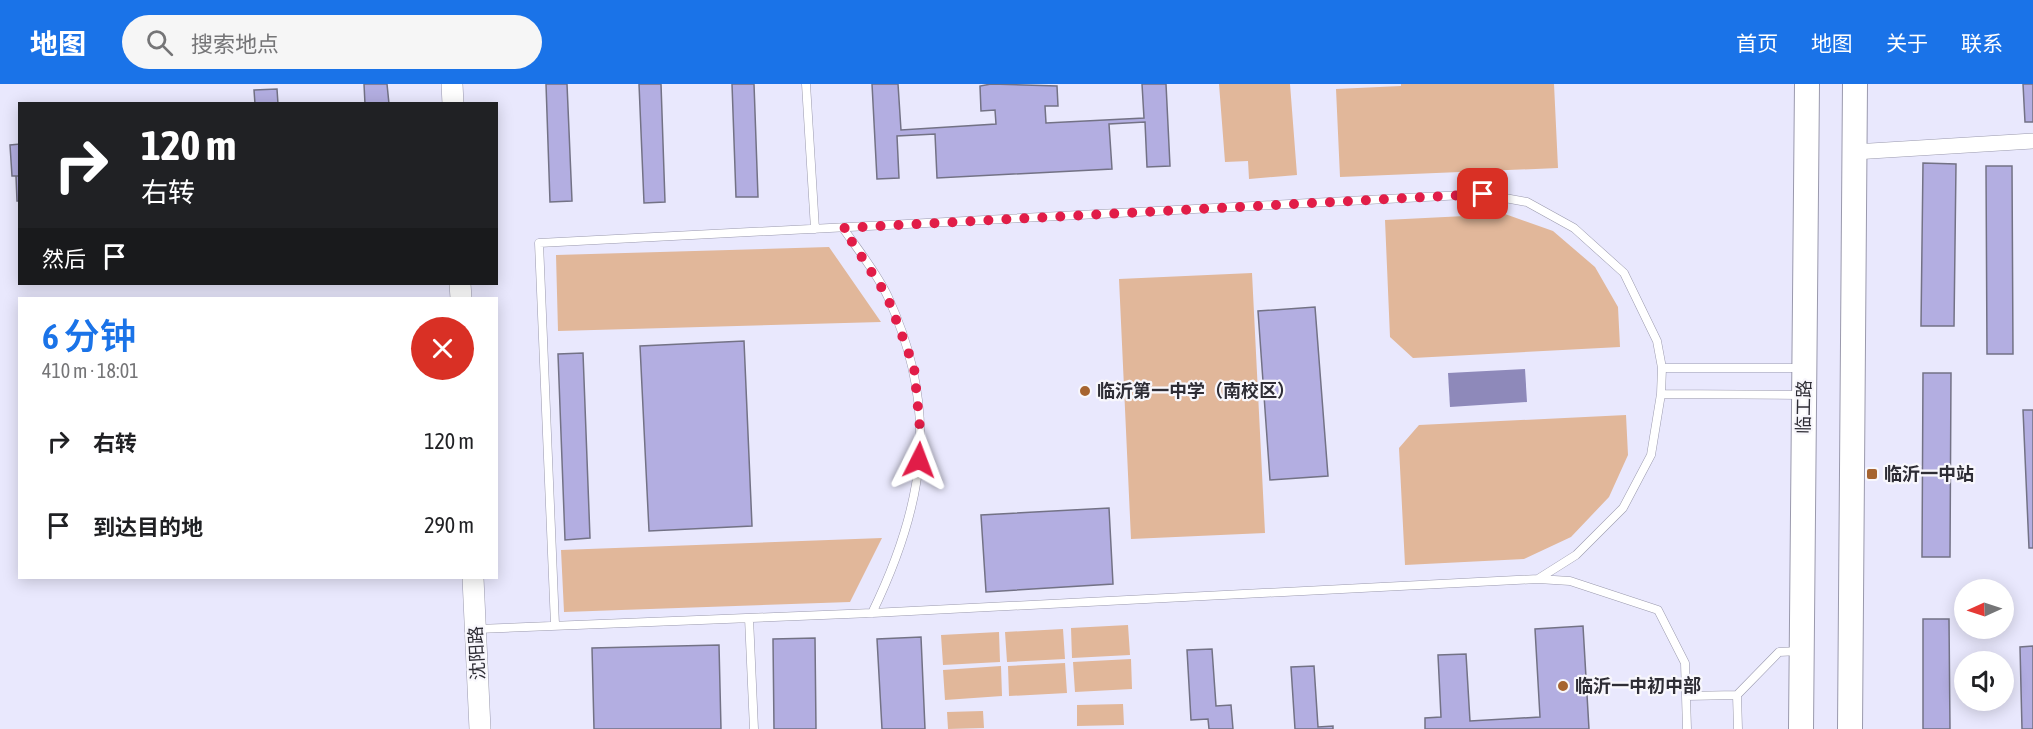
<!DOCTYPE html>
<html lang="zh">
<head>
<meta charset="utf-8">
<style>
	:root { --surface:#fff; --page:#f6f6f6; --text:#202124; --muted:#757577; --accent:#1a73e8 }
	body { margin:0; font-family:"Asap Condensed","Noto Sans SC",sans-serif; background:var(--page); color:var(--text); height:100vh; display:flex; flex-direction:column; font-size:22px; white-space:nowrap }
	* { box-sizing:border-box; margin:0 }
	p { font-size:20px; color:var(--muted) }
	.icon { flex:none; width:33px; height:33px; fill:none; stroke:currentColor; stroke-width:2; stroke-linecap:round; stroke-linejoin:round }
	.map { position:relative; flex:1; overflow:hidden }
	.sheet { position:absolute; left:18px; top:213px; width:480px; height:282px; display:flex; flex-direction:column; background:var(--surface); border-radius:0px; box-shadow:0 3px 15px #0003 }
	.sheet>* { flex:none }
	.hud { position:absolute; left:18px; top:18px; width:480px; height:183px; border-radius:0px; box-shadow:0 3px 15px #0003; background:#202124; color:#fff; overflow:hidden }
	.needle { width:39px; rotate:267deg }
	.fabs { position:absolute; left:1954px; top:495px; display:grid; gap:12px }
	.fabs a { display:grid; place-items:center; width:60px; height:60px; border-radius:50%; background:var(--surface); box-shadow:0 3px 15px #0003; font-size:30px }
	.pin { position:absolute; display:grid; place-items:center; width:51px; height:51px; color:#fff; margin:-26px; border-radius:12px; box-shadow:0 3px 9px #0006 }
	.me { position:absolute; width:66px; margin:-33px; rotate:3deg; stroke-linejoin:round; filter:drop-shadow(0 0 4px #0008) }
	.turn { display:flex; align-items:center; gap:21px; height:126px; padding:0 24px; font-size:27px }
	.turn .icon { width:78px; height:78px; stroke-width:2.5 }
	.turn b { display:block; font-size:42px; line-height:51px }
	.then { display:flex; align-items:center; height:57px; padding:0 24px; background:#0003; gap:12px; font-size:22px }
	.round { display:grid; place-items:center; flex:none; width:63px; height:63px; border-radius:32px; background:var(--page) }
	.summary { display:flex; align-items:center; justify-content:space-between; height:102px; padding:0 24px }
	h1 { font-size:36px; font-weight:600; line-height:45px; color:var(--accent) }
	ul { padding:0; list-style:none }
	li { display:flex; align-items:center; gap:18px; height:84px; padding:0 24px }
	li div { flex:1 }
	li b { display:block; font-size:22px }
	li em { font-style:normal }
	header { display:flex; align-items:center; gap:36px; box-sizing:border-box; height:84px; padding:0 30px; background:var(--accent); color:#fff }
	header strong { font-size:28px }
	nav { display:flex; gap:33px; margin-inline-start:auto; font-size:21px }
	.search { width:420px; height:54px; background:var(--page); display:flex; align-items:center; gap:15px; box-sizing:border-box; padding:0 21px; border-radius:33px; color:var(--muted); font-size:22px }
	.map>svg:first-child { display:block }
	.green { fill:#e1b79a }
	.water { fill:#8e89ba }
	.building { fill:#b3aee1; stroke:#737285; stroke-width:1.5 }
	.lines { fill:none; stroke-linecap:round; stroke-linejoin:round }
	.lane-casing { stroke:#9a99ad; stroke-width:9 }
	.street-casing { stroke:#9a99ad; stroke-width:16 }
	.secondary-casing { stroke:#9a99ad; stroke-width:22 }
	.primary-casing { stroke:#9a99ad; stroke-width:26 }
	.lane { stroke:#fff; stroke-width:8 }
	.street { stroke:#fff; stroke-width:15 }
	.secondary { stroke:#fff; stroke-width:21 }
	.primary { stroke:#fff; stroke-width:24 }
	.route { stroke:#e11d48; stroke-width:10; stroke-dasharray:0 18 }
	.poi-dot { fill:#a66430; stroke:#f8f7fc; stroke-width:2 }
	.labels { text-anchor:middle; stroke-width:4.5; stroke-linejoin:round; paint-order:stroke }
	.poi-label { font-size:18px; font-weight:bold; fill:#2e2d35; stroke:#f8f7fc; text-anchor:start }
	.street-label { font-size:18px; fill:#2e2d35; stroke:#f8f7fc }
</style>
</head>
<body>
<header>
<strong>地图</strong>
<div class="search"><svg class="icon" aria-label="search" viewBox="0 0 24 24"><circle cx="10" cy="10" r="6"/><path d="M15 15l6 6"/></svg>搜索地点</div>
<nav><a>首页</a><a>地图</a><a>关于</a><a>联系</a></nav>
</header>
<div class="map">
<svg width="2033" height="645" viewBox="0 0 2033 645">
	<rect width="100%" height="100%" fill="#e9e8fd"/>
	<path class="green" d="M1219 0H1290L1297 91 1249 95 1248 77 1225 78Z
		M1401 0H1554L1558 84 1340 93 1336 5 1401 2Z
		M1505 130 1553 147 1595 183 1618 223 1620 263 1413 274 1390 253 1385 136Z
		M829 163 881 238 558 247 556 171Z
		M1252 189 1265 449 1131 455 1119 195Z
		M1626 331 1628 371 1609 413 1571 453 1524 475 1405 481 1399 364 1419 341Z
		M882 454 850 518 564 528 561 466Z
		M1128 541 1130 571 1072 574 1071 544Z
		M1063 545 1065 575 1007 578 1005 548Z
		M999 548 1000 578 943 581 941 551Z
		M1131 575 1132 605 1075 608 1073 578Z
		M1065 579 1067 609 1009 612 1008 582Z
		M1001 582 1002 612 945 616 943 586Z
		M1123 620 1124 641 1077 642V621Z
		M983 627 984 644 948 645 947 628Z"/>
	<path class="water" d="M1525 285 1527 318 1450 323 1448 289Z"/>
	<path class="building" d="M364 0H387L389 20H365Z
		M546 0H567L572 117 550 118Z
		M639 0H661L665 118 644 119Z
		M732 0H754L758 113H736Z
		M872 0H898L901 46 996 40 995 26 981 27 980 2 991 0 1057 2 1058 22H1045L1046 39 1144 34 1142 0H1166L1170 82 1147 83 1145 38 1109 40 1112 85 937 94 935 50 897 52 899 94 877 95Z
		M2023 0H2033V38H2025Z
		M277 5 278 20H255L254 6Z
		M20 60V92H12L10 61Z
		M1923 79 1956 80 1954 242H1921Z
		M1986 82H2012L2013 270H1987Z
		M16 92H20V117H17Z
		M1315 223 1328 392 1270 396 1258 227Z
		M744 257 752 442 649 447 640 262Z
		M583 269 590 454 565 456 558 270Z
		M1923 289H1951L1950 473H1922Z
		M2023 326H2033V464H2029Z
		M1109 424 1113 500 986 508 981 431Z
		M1923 535H1949L1950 645H1923Z
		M1583 542 1589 645H1425V634L1441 633 1438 571 1466 570 1470 637 1540 633 1535 545Z
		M921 553 925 645H882L877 555Z
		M815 554 816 645H774L773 555Z
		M719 561 721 645H594L592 564Z
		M2033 562V645H2022L2020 563Z
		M1212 565 1216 622 1231 621 1233 645H1209L1208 635 1191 636 1187 566Z
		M1314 582 1318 643 1333 642V645H1295L1291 583Z"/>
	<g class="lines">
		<defs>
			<path id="lane" d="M806 0 815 145
				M843 144C858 166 877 189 888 213 940 327 925 420 872 529
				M1662 284H1801
				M1661 310 1801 311
				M749 534 754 645
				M555 541 539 159 1483 110 1527 118 1574 144 1624 189 1657 257 1662 284 1661 310 1651 371 1623 424 1576 471 1538 495
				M477 545 872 529 1538 495 1570 497 1658 526 1685 579 1687 645
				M1737 611 1738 645
				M1686 612 1737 611 1779 568 1799 567"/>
			<path id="street" d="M1854 68 2033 57"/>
			<path id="secondary" d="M452 0 453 20
				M460 200 461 214
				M473 494 480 645"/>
			<path id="primary" d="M1801 645 1807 0
				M1850 645 1855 0"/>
		</defs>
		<use href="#lane" class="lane-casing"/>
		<use href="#street" class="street-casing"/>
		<use href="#secondary" class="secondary-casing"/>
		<use href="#primary" class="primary-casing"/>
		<use href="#lane" class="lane"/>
		<use href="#street" class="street"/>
		<use href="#secondary" class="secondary"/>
		<use href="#primary" class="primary"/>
	</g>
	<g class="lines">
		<path class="route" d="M919 376 921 355 914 283 887 212 843 144 1483 110"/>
	</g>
	<g class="poi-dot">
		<circle cx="1085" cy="307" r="6"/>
		<rect x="1866" y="384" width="12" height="12" rx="3"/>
		<circle cx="1563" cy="602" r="6"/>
	</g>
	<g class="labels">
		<g class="poi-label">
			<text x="1097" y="313">临沂第一中学（南校区）</text>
			<text x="1884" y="396">临沂一中站</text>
			<text x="1575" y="608">临沂一中初中部</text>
		</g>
		<g class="street-label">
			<text transform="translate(1804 323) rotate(-89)" y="6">临工路</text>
			<text transform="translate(477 569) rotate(-93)" y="6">沈阳路</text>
		</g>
	</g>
</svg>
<div class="fabs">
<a><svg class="needle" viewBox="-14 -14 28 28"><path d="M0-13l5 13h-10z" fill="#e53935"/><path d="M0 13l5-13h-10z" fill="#757577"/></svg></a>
<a><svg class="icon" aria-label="sound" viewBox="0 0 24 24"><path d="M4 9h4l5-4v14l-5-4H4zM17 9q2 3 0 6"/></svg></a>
</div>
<div class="pin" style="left:1483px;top:110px;background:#d93025"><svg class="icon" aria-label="arrive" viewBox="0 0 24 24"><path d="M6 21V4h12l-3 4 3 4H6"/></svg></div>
<svg class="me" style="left:919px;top:376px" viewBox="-20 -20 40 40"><path d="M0-17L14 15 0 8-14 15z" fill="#e11d48" stroke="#fff" stroke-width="4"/></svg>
<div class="hud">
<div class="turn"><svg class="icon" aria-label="right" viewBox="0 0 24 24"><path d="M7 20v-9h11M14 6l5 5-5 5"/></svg><div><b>120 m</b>右转</div></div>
<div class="then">然后<svg class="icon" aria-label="arrive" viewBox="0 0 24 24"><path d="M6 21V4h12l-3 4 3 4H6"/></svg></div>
</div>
<section class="sheet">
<div class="summary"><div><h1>6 分钟</h1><p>410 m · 18:01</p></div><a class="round" style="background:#d93025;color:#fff"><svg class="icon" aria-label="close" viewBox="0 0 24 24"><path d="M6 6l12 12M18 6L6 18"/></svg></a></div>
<ul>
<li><svg class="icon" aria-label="right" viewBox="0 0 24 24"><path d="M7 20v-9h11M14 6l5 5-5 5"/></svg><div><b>右转</b></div><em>120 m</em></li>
<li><svg class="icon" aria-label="arrive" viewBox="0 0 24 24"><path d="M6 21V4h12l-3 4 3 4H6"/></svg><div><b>到达目的地</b></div><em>290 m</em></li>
</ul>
</section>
</div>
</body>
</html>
